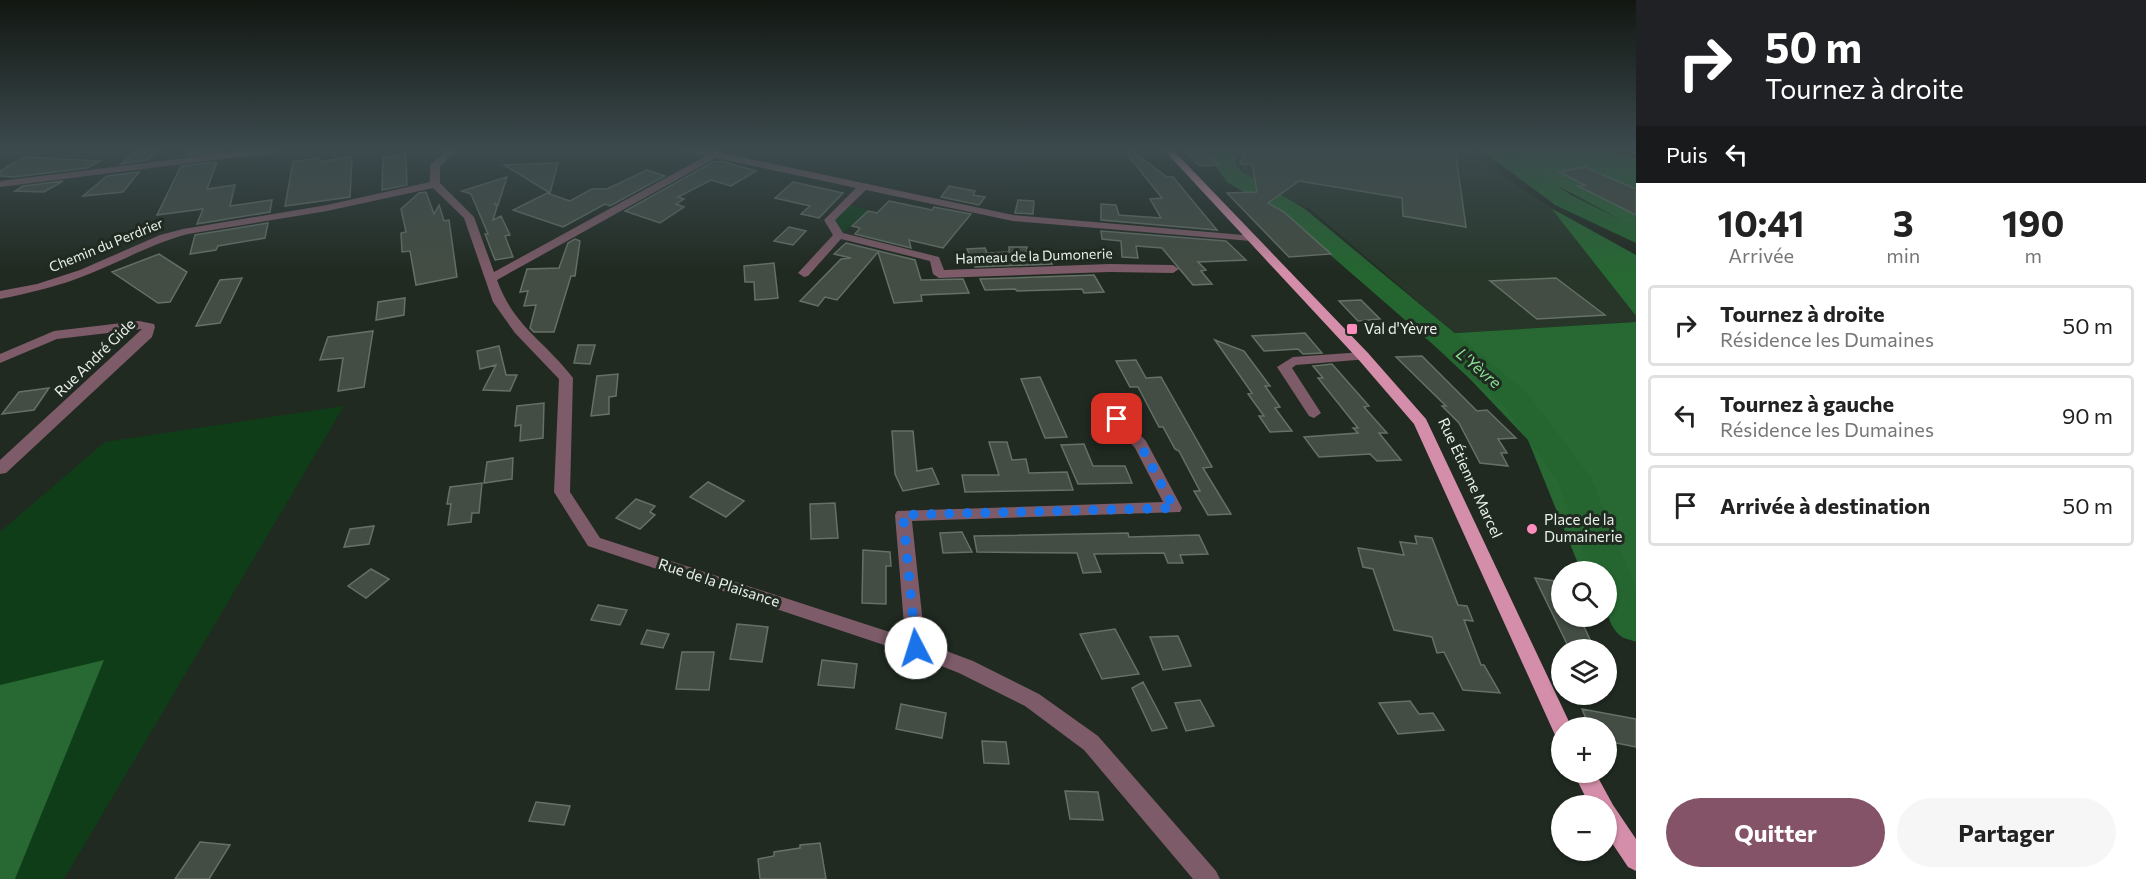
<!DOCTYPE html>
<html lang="fr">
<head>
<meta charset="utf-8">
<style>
	:root { --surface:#fff; --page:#f6f6f6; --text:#222; --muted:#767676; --line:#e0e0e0; --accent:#855368 }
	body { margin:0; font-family:Commissioner,sans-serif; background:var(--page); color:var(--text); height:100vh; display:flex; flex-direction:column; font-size:22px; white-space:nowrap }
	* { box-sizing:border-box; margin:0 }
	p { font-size:20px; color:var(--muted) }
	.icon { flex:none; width:33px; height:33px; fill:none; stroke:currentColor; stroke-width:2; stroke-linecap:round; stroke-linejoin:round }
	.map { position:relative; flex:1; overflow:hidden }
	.panel { display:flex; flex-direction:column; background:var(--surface); width:510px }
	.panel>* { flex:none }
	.top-card { background:#202124; color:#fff; overflow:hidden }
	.buttons { position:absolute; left:1551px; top:561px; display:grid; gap:12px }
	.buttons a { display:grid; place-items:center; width:66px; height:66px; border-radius:50%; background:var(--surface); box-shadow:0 2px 4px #0004; font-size:30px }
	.pin { position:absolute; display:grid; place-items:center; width:51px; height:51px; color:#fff; margin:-26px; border-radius:12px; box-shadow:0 3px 9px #0006 }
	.me { position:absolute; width:66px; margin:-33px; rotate:355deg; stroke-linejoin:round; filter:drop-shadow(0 0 4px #0008) }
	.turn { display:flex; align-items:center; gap:21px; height:126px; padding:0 30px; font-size:27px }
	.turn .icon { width:78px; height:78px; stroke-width:2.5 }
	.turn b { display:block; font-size:42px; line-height:51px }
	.then { display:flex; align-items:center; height:57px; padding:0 30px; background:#0003; gap:12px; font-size:22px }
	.eta { display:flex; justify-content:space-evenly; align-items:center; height:102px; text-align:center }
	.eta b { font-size:36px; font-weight:700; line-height:42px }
	.primary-button { display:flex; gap:12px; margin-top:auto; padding:12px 30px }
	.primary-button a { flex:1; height:69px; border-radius:36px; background:var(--accent); color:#fff; font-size:24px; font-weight:700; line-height:69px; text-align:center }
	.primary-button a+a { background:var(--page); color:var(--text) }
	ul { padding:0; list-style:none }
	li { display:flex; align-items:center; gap:18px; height:81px; margin:0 12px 9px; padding:0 18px; border:3px solid var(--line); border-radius:6px }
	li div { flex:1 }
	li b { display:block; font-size:22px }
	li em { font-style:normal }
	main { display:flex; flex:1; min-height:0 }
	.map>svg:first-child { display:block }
	.built { fill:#273629 }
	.green { fill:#0f3d18 }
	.forest { fill:#276833 }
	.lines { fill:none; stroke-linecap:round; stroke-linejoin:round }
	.river { fill:#246530; fill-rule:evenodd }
	.building { fill:#434d43; stroke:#657066; stroke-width:1.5 }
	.minor { fill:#7d5b68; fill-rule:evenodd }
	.tertiary { fill:#7d5b68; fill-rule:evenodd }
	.primary { fill:#d48ea9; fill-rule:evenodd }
	.route { stroke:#1a73e8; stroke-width:10; stroke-dasharray:0 18 }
	.poi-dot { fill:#fe8ebd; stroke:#202a21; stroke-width:2 }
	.labels { text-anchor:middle; stroke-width:6; stroke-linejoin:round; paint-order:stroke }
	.far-street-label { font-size:14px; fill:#e9f0ea; stroke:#202a21 }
	.poi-label { font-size:15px; fill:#e9f0ea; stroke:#202a21; text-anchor:start }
	.street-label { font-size:15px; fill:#e9f0ea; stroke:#202a21 }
	.water-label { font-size:16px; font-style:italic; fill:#8ae295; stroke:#202a21 }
</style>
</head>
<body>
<main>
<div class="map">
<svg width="1636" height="879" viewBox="0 0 1636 879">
	<rect width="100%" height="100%" fill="#202a21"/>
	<path class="built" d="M1244 149H1464L1551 208 1636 316V322L1454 333 1310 209 1260 187 1242 169 1238 159Z"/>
	<path class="green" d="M849 205 869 210 843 233 833 221Z
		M344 406 64 879H0V532L105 442Z"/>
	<path class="forest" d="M1501 149H1613L1636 158V228L1525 168Z
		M1551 208 1636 255V316Z
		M1636 322V620L1607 598 1606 572 1581 571 1528 440 1470 379 1423 335Z
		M104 660 15 879H0V685Z"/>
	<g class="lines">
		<path class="river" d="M1214 149H1234L1237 166 1243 172 1305 209 1527 393 1591 478 1636 588V642C1632 640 1625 639 1622 637 1602 622 1606 593 1606 572H1591L1558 481 1505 407 1289 219 1227 182 1216 167 1213 155Z
			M1480 149H1503L1571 195 1636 227V243L1555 205Z"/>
	</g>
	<path class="building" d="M139 149H158L148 160 121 164Z
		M190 149H221L220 152 186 156Z
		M1183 149H1202L1219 165 1200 166Z
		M1245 149H1455L1466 227 1403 216 1402 198 1299 181 1268 203 1284 212 1331 254 1289 257 1227 193 1257 192 1252 164H1240Z
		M1131 150 1167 177H1173L1217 230 1101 220V204L1116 205 1119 215 1161 218 1150 199 1162 198 1127 154Z
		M406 154 407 185 382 190 383 158Z
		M24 157 100 161 87 168 14 177 0 176V171Z
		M352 157 350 197 285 206 293 162 320 158 319 162Z
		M721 161 756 171 731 186 711 180 678 197 684 199 676 204 684 207 660 223 625 211 713 162Z
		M217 162 207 189 235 185 230 206 272 200 270 212 197 224 203 209 157 215 181 166Z
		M558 163 550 193 504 165Z
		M1585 167 1636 189V215L1578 186 1585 185 1559 172Z
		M647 170 665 176 610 206 605 204 563 227 513 210 547 193 570 201 592 189H607Z
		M139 172 123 192 83 196 107 176Z
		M507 177 498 205 495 204 497 207 493 220 501 216 510 235 505 236 513 257 495 260 485 234H488L471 194 462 191Z
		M63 181 44 192 15 191 23 186Z
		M793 182 843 193 819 218 801 214 810 206 775 198Z
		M949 186 975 191 973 195 985 197 979 205 941 197Z
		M426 192 434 214 439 205 444 221 449 220 457 277 416 285 410 251 402 252 401 233 406 232 401 209 419 193Z
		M1018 200 1034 201 1033 214 1015 213Z
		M889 201 932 210 934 207 971 214 943 248 909 240 911 248 855 234 860 228 852 226 868 211 877 213Z
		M268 223 265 238 218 246 216 250 190 254 195 235Z
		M789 227 806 231 793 245 774 241Z
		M1101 231 1226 241 1246 260 1198 262 1206 270 1201 271 1212 284 1193 285 1162 248 1136 246 1138 258 1122 257 1121 241 1102 239Z
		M575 239 580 241 575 276H571L554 332H534L530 328 536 305 524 306 528 291 520 292 527 269 559 268 568 243Z
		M846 243 915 260 921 280 963 279 969 293 921 295 922 301 894 303 878 252 837 300 825 297 818 306 800 301 841 259 851 258 834 254Z
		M1009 247H1027L1026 254H1046L1052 264 975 267 967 249 985 248 987 253 1009 252Z
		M159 254 187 272 170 302 158 303 112 272Z
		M774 263 778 298 755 300 754 282H745L744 266Z
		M1094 275 1104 292 1084 293 1082 289 1017 291 1015 289 985 290 980 279Z
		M242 278 220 323 196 326 220 280Z
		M1556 278 1605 315 1537 319 1490 281Z
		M405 298 404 315 376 320 378 302Z
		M1361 300 1380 319 1358 321 1339 301Z
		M373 331 364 387 338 391 343 358 320 360 328 337Z
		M1305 333 1322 353 1303 354 1298 349 1264 351 1252 336Z
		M1215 340 1244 351 1270 386H1265L1280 407 1275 408 1292 431 1270 432 1259 416H1264L1248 394 1252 393Z
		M578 345H595L590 364 574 363Z
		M499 346 506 375H517L510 391 483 390 496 365 480 369 477 351Z
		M1422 356 1477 411 1487 410 1516 438 1498 439 1507 453H1501L1508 466 1480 463 1459 423 1442 406H1446L1396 357Z
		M1136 360 1146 378 1161 377 1212 467 1203 468 1231 514 1208 515 1194 491H1200L1179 451 1175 449 1163 427H1159L1138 387H1130L1116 361Z
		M1332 364 1369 406 1364 407 1387 433H1379L1401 460 1377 461 1370 454 1319 457 1304 437 1358 433 1353 428H1358L1318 378H1323L1313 366Z
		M618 374 616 396 609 397V414L591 416 597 376Z
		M1040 377 1067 437 1045 438 1021 379Z
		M49 388 34 410 2 414 19 392Z
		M544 403 543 438 520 441 521 425 515 426 517 406Z
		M892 431H913L917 471 932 468 939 484 903 491 895 474Z
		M989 442H1007L1012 460 1026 459 1029 473 1067 472 1073 490 965 492 962 475H999Z
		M1084 444 1093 466H1125L1132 483 1078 484 1061 445Z
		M513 458 512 479 484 483 487 462Z
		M708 482 744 501 726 517 690 497Z
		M482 483 479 513H472L471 522 448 525 451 504H447L450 487Z
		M636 499 655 506 650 512 655 515 640 529 616 518Z
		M835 503 838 538 811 539 810 504Z
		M374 526 369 544 344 547 350 529Z
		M962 532 972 552 943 553 940 533Z
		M1128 533 1129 537 1199 535 1208 554 1180 555 1183 563H1168L1164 553 1094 554 1101 572 1083 573 1077 553 977 552 974 536Z
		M1415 536 1432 538 1458 605 1467 606 1473 621 1464 620 1481 665H1484L1500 693 1463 690 1444 652 1437 653 1432 637 1394 630 1373 569 1363 567 1358 548 1404 555 1400 542 1417 544Z
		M863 550 890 552 891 566H886V604L862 603Z
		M371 569 389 579 366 598 348 586Z
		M1535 578 1562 582V616H1579L1595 650H1570Z
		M598 605 627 610 620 625 591 620Z
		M737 624 768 627 762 662 730 659Z
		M1115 629 1139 674 1102 679 1080 634Z
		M647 630 669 634 663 648 641 644Z
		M1178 636 1191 666 1163 670 1150 637Z
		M682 652H714L709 690 676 689Z
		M822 660 857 664 854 688 818 685Z
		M1143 682 1167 728 1152 731 1132 688Z
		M1200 700 1214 726 1186 731 1175 703Z
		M1410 701 1419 714 1433 713 1444 730 1398 734 1379 703Z
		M901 704 946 713 942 738 896 729Z
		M1582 709 1636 719V747L1606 741V728H1590Z
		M982 741 1006 742 1009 764 984 763Z
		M1065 791 1098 792 1103 820 1070 819Z
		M536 802 570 806 564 825 529 821Z
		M200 842 230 845 209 879H175Z
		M820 843 826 879H760L758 859 774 856V852L800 848V845Z"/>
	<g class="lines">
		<path class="minor" d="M448 149H458L440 166V183L474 217 494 272 706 156 685 151 684 149 718 150 722 153 1013 215 1255 236V240L1251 241 1013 221 866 190 835 220 843 233 939 257 944 270 1109 264 1173 265 1179 269 1173 273 1109 272 939 278 933 274 930 261 841 239 808 276 804 277 798 273 833 235 824 220 856 188 716 158 497 280C514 327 545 341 573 378L570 492 600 538 905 637 895 515 897 511 1163 502 1135 448 1110 419 1112 416H1122L1146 441 1182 508 1180 512 912 521 925 643 973 661 1039 694 1098 736 1216 871 1220 879H1193L1084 750 1025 706 959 673 911 654 588 546 554 492 559 379 515 333 493 302 464 218 433 188 327 211 188 234C153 243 122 261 89 274 60 286 30 293 0 299V291L37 284 80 270 160 235 183 229 327 205 430 182V165Z
			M1622 149 1636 150V156Z
			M139 321 154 324 155 327 152 337 6 473 0 474V460L142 329 57 339 0 363V354L54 331Z
			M1363 352 1368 353 1370 356 1368 359 1296 365 1292 368 1321 413 1314 418 1309 416 1277 367 1293 357Z"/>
		<path class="tertiary" d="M259 149H283L278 152 0 187V181Z"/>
		<path class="primary" d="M1163 149H1172L1368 353 1426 419 1572 728H1562V737L1555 735 1414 424 1358 359Z
			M1573 772H1595L1613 805 1636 839V871L1628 867 1606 834V806H1590Z"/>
	</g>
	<linearGradient id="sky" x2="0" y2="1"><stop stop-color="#121712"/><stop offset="0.55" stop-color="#3c4a4e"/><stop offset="1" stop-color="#3c4a4e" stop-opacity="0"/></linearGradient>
	<rect width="1636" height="272" fill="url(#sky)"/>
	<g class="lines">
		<path class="route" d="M916 648 903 515 1174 508 1141 446 1117 419"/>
	</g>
	<g class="poi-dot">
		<rect x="1346" y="323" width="12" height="12" rx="3"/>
		<circle cx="1532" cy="529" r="6"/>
	</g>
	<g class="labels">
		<g class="far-street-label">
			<text transform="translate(106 245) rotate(-22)" y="5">Chemin du Perdrier</text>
			<text transform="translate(1034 256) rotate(-2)" y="5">Hameau de la Dumonerie</text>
		</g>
		<g class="poi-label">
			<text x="1364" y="334">Val d'Yèvre</text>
			<text x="1544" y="525">Place de la<tspan x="1544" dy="17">Dumainerie</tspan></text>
		</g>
		<g class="street-label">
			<text transform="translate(95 358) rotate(-44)" y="5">Rue André Gide</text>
			<text transform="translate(1470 478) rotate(65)" y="5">Rue Étienne Marcel</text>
			<text transform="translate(719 583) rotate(18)" y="5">Rue de la Plaisance</text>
		</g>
		<g class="water-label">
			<text transform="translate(1479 368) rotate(40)" y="6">L'Yèvre</text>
		</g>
	</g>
</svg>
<div class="buttons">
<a><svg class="icon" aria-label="search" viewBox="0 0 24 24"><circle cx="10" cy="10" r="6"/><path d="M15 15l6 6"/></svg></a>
<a><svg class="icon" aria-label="layers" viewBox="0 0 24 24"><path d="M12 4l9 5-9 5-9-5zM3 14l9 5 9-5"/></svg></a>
<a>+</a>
<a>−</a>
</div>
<div class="pin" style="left:1117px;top:419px;background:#d93025"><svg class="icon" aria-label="arrive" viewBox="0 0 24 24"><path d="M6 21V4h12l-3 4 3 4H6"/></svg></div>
<svg class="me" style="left:916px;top:648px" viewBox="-20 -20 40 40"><circle r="19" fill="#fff"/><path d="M0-13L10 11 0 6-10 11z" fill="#1a73e8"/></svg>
</div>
<section class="panel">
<div class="top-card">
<div class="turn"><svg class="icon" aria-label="right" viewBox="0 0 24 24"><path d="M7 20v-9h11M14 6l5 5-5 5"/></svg><div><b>50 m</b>Tournez à droite</div></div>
<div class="then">Puis<svg class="icon" aria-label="left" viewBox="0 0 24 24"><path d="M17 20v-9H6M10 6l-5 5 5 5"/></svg></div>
</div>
<div class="eta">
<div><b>10:41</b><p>Arrivée</p></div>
<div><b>3</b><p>min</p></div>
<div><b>190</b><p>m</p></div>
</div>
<ul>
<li><svg class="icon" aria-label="right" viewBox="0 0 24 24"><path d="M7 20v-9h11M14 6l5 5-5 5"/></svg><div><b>Tournez à droite</b><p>Résidence les Dumaines</p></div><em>50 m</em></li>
<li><svg class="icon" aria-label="left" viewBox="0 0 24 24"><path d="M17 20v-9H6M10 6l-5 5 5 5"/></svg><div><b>Tournez à gauche</b><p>Résidence les Dumaines</p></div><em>90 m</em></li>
<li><svg class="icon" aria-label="arrive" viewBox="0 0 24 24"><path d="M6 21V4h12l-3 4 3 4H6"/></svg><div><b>Arrivée à destination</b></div><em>50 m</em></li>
</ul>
<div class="primary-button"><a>Quitter</a><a>Partager</a></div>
</section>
</main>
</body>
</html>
